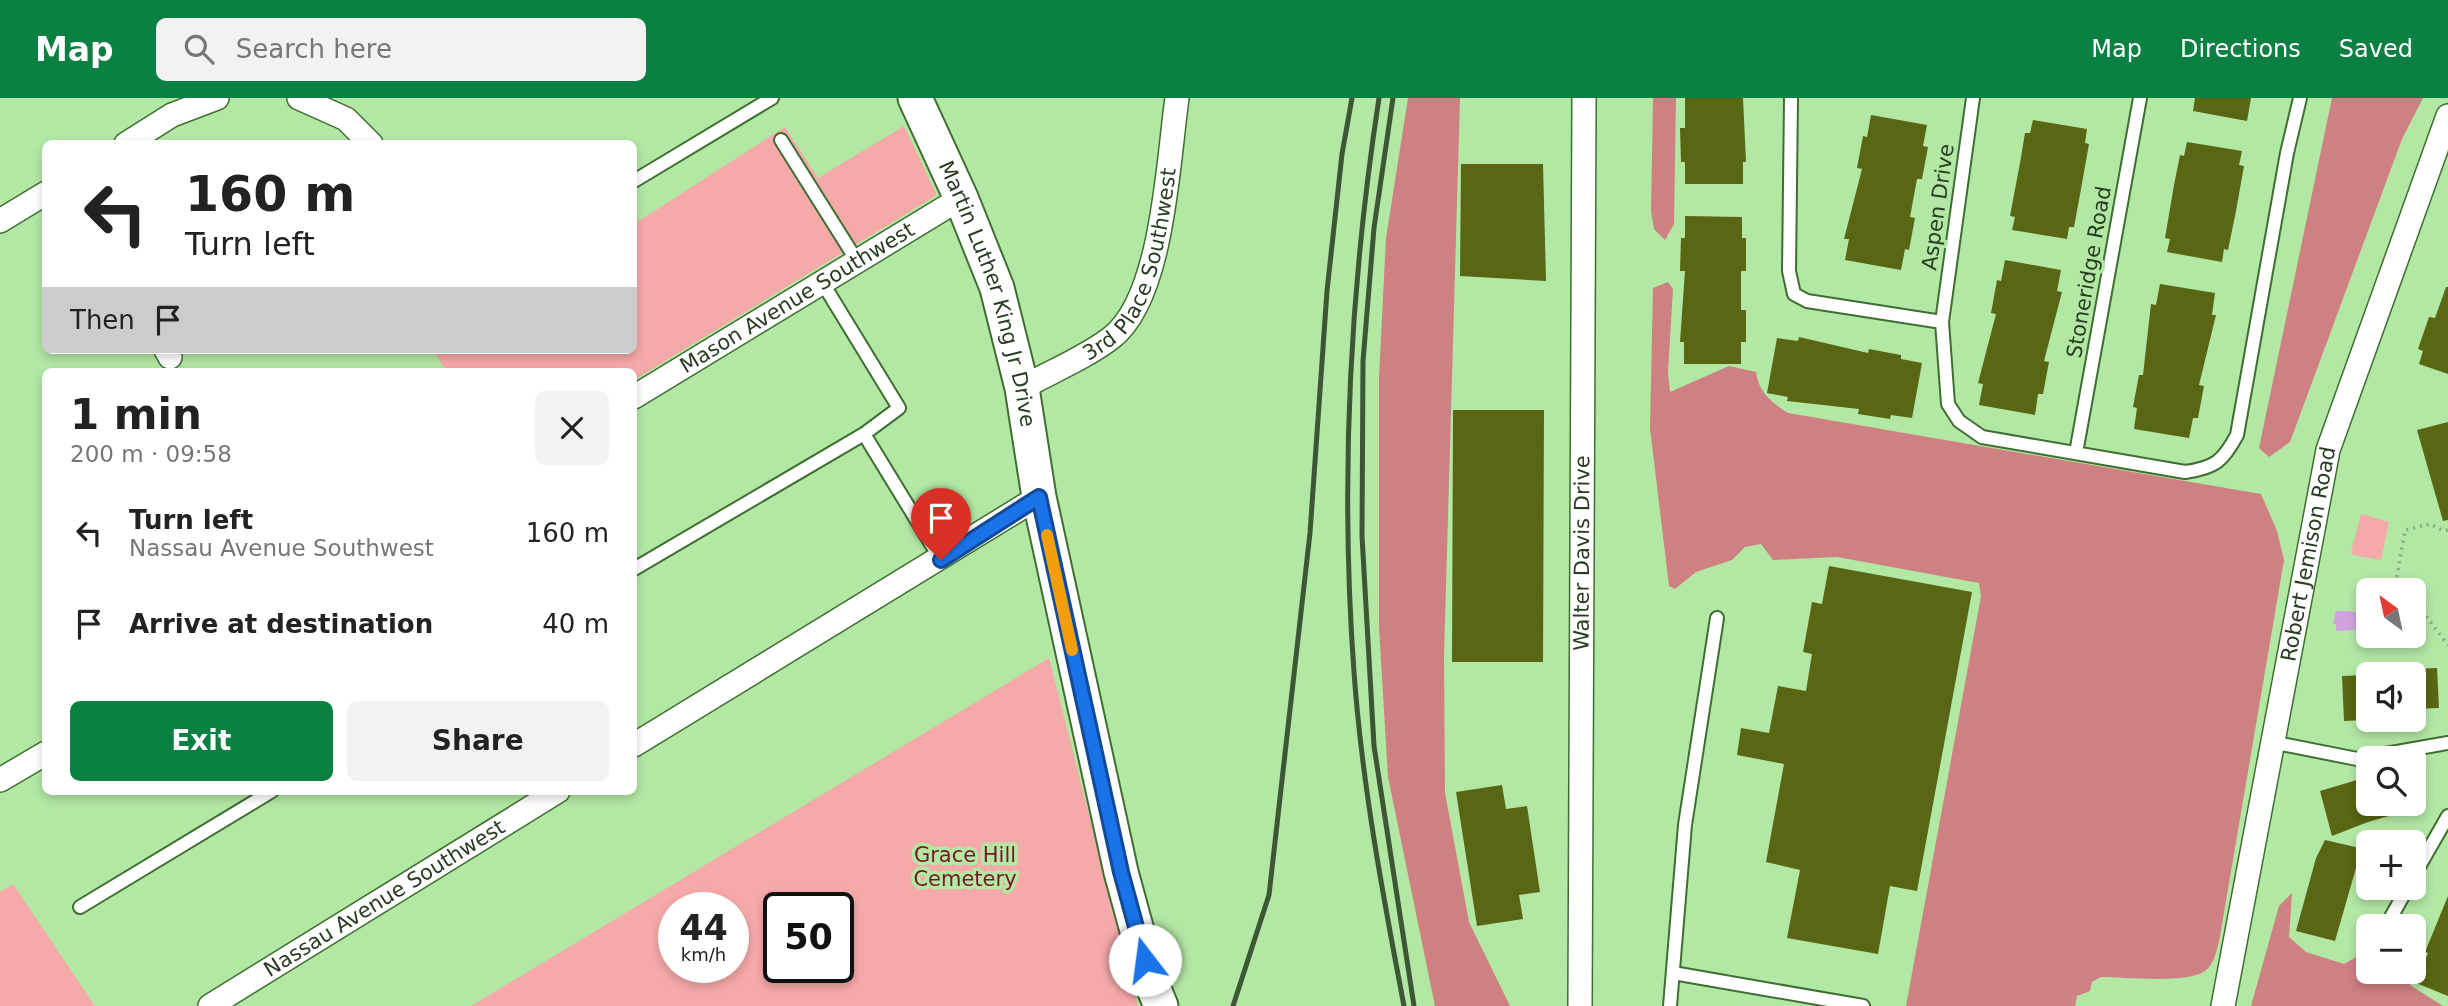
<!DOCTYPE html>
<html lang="en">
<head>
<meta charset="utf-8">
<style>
	:root { --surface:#fff; --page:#f2f2f2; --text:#222; --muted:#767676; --accent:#0b8043 }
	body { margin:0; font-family:"DejaVu Sans",sans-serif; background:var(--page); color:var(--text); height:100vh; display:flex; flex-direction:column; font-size:26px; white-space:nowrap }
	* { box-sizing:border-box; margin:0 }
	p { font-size:23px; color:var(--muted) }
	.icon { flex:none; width:38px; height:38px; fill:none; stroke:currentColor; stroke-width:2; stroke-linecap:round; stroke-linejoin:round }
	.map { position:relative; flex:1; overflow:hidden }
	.sheet { position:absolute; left:42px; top:270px; width:595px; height:427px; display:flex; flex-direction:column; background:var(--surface); border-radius:10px; box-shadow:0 4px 10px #0003 }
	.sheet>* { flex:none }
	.hud { position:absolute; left:42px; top:42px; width:595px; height:214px; border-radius:10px; box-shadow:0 4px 10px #0003; background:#fff; color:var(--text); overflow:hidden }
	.needle { width:46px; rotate:327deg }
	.fabs { position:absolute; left:2356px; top:480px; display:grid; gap:14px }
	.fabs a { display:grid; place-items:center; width:70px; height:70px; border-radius:10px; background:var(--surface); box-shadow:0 4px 10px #0003; font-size:35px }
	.speed { position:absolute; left:658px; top:794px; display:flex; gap:14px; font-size:35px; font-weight:700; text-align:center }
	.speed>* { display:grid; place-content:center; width:91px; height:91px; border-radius:50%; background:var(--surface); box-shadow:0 4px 10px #0003; line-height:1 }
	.speed small { font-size:18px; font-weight:400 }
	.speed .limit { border:4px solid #111; border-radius:10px; background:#fff; color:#111 }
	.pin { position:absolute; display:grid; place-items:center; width:60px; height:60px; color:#fff; margin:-72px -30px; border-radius:50% 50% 50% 0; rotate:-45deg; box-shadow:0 0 7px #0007 }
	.pin .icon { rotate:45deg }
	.me { position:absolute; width:77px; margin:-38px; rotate:345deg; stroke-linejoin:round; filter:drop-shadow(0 0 5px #0008) }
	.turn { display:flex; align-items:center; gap:24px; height:147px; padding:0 28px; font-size:32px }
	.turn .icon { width:91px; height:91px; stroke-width:2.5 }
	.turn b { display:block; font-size:49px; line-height:60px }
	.then { display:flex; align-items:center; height:66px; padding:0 28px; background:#0003; gap:14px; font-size:26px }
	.round { display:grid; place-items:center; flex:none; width:74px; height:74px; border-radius:10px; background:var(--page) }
	.headline { display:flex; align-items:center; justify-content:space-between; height:119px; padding:0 28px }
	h1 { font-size:42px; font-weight:700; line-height:52px }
	.action { display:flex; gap:14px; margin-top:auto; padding:14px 28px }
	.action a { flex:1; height:80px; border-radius:10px; background:var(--accent); color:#fff; font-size:28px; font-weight:700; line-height:80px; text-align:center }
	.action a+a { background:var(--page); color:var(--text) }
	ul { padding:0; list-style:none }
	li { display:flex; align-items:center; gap:21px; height:91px; padding:0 28px }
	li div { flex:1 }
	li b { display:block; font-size:26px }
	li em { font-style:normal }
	header { display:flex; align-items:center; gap:42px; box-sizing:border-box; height:98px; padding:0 35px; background:var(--accent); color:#fff }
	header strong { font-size:33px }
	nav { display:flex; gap:38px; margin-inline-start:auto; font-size:24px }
	.search { width:490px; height:63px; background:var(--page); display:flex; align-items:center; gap:18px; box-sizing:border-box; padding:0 24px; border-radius:10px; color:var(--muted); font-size:26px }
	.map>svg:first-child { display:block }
	.green { fill:#f6a9a9; fill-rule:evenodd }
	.forest { fill:#ce8082 }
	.water { fill:#d1a3de }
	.building { fill:#596613 }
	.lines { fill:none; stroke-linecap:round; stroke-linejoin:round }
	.service-casing { stroke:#3f6e31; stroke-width:16 }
	.minor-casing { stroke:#3f6e31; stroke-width:26 }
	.secondary-casing { stroke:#3f6e31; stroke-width:37 }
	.path { stroke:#84ad78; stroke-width:3.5; stroke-dasharray:2 5; stroke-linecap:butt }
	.service { stroke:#fff; stroke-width:12 }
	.minor { stroke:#fff; stroke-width:23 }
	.secondary { stroke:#fff; stroke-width:33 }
	.rail { stroke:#3d5636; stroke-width:5 }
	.route-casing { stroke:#114b97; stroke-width:18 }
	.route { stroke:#1a73e8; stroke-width:12 }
	.slow { stroke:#f59e0b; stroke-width:12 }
	.labels { text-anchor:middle; stroke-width:7; stroke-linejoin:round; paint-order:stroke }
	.street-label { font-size:21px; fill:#283c22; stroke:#b3e7a4 }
	.park-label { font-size:21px; fill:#751724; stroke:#b3e7a4 }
</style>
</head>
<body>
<header>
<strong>Map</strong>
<div class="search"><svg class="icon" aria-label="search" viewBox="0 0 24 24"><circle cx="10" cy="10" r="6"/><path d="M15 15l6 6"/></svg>Search here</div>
<nav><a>Map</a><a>Directions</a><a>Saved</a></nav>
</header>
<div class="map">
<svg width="2448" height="908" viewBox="0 0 2448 908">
	<rect width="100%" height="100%" fill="#b3e7a4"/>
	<path class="green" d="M904 28 937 97 634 282V273H446L433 252H634V126L785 29 818 80Z
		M2361 416 2389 424 2381 462 2353 457 2351 454Z
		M1049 560 1138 908H471ZM674 810H733V870H674ZM779 810H838V870H779Z
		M13 786 95 908H0V794Z"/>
	<path class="forest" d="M1408 0H1460L1444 558 1445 695 1469 824 1510 908H1435L1388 679 1379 530V280L1386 140Z
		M1653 0H1676L1674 126 1665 142 1654 131 1651 114Z
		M2332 0H2423L2402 41 2290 344 2269 359 2259 350Z
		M1668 184 1673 191 1668 274 1670 294 1729 268 1756 274C1759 295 1771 304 1788 315L2261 396 2277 433 2284 462 2219 844C2216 854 2214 866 2205 873 2187 886 2125 879 2101 879L2092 884 2090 893 2077 898 2075 908H1906L1981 498 1979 485 1837 459 1773 462 1761 446 1745 449 1732 462 1696 474 1675 491 1669 488 1650 330 1653 190Z
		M2292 795 2289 839 2306 854 2344 866 2368 852V873H2411L2410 887 2443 908H2251L2279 808Z"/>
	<path class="water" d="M2336 513 2368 514V531L2336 533V526H2333Z"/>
	<path class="building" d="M1685 0H1743L1746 64H1743V86H1685V64H1681L1680 30H1685Z
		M2195 0H2251L2247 23 2193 13Z
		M1871 17 1927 27 1923 48 1928 49 1922 81H1917L1910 119 1915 120 1909 152 1905 151 1901 172 1845 162 1849 141H1844L1862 71 1857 70 1863 38 1867 39Z
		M2033 22 2087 31 2085 45 2089 46 2081 91 2074 129H2069L2067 141 2012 132 2015 119 2010 118 2020 65 2025 35H2030Z
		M2187 44 2242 53 2239 67 2244 68 2236 113 2228 152 2224 151 2222 164 2167 154 2170 141 2165 140 2174 87 2180 57 2184 58Z
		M1461 66H1543L1546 183 1460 178Z
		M1685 118 1742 119V140H1746V173H1741V212H1746V244H1741V266H1684V244H1680L1685 173H1680L1681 140H1685Z
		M2005 162 2061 172 2057 193 2062 194 2044 263 2049 264 2043 296H2038L2035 317 1979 307 1983 286 1978 285 1996 216 1991 215 1997 182 2001 183Z
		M2160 186 2215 195 2212 217H2216L2199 287 2204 288 2198 320H2193L2189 340 2134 331 2137 310 2133 309 2139 277H2143L2151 206 2156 207Z
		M2446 189H2448V276L2419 266 2423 253 2418 251 2429 219 2435 220Z
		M1799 239 1868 255 1869 251 1901 257V261L1922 265 1912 320 1891 317 1890 321 1858 316 1859 311 1787 303 1788 299 1767 295 1777 240 1798 243Z
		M1453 312H1544L1543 564H1452Z
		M2448 324V422L2443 423 2417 332Z
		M1829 468 1972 494 1917 793 1890 788 1878 856 1787 840 1800 772 1766 764 1784 666 1737 657 1741 630 1769 635 1778 588 1806 593 1812 556 1803 554 1812 504 1822 506Z
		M2437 570 2439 610 2413 611V571Z
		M2368 577V617H2364V622L2344 623 2342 578Z
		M2357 682 2358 685 2368 682V705H2417V710L2368 724 2332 738 2320 693Z
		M1502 687 1506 711 1527 708 1540 794 1519 797 1523 821 1477 828 1456 694Z
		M2325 742 2364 751 2362 772 2356 770 2335 843 2296 833 2316 760Z
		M2448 798V898L2416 885 2428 855 2425 854Z"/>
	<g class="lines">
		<defs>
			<path id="service" d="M1791 0 1789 173 1794 196 1807 203 1942 224
				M1973 0 1942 224 1948 306 1959 323 1982 339 2185 374C2215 370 2223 363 2237 337L2287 55 2300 0
				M781 42 857 163
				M634 83 772 0
				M864 336 941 462
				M2076 355 2140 0
				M634 471 864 336 899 310 822 184
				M2271 644 2357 661 2448 645
				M2413 779 2448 718
				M80 809 272 693
				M2386 828 2408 789
				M1673 875 1863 908
				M1670 908 1685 727 1717 520"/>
			<g id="minor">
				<path d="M299 0 346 21 371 46"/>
				<path d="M126 46 172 17 217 0"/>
				<path d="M0 123 46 95"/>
				<path d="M166 252 170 259"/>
				<path id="s1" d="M1022 290C1050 274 1085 260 1111 240 1163 201 1168 63 1177 0"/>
				<path id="s2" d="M634 299 961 100"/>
				<path d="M634 647 1039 399"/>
				<path d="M0 682 46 655"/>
				<path id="s3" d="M210 908 558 693"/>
				<path id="s4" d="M1580 908 1584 0"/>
				<path id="s5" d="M2223 908 2328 352 2448 18"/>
			</g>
			<g id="secondary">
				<path id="s6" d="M915 0 961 100 997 190 1022 290 1039 399 1121 774 1151 884 1161 908"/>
			</g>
		</defs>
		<use href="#service" class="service-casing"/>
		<use href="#minor" class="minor-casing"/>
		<use href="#secondary" class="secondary-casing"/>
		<path class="path" d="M2385 492 2381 484 2396 483 2405 432 2430 426 2444 433 2448 432
			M2413 518 2425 517 2448 547"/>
		<use href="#service" class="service"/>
		<use href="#minor" class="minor"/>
		<use href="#secondary" class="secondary"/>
		<path class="rail" d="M1379 0C1350 189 1340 383 1354 574 1362 686 1383 798 1404 908
			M1393 0 1374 130 1363 263 1362 438 1374 648 1414 908
			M1233 908 1269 797 1310 435 1327 193 1342 56 1352 0"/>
	</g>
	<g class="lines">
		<defs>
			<path id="route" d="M941 462 1039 399 1121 774 1145 862"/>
		</defs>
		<use href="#route" class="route-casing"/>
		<use href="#route" class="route"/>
		<path class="slow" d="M1047 437 1072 552"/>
	</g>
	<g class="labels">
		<g class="street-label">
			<text transform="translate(1938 109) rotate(-82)" y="7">Aspen Drive</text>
			<text dy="7" stroke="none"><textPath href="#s1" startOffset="178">3rd Place Southwest</textPath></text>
			<text transform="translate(2089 174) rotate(-80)" y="7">Stoneridge Road</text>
			<text dy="7" stroke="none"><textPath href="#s6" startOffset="210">Martin Luther King Jr Drive</textPath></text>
			<text dy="7" stroke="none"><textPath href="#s2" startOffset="191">Mason Avenue Southwest</textPath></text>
			<text dy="7" stroke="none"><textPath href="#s4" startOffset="453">Walter Davis Drive</textPath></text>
			<text dy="7" stroke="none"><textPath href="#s5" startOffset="460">Robert Jemison Road</textPath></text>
			<text dy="7" stroke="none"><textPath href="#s3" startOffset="205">Nassau Avenue Southwest</textPath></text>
		</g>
		<g class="park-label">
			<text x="965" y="764">Grace Hill<tspan x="965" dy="24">Cemetery</tspan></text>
		</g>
	</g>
</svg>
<div class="fabs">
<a><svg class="needle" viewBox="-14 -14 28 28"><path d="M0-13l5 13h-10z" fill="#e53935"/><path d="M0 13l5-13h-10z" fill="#767676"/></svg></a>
<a><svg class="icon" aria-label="sound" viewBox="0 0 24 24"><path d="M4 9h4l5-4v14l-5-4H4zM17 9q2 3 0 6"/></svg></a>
<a><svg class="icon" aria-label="search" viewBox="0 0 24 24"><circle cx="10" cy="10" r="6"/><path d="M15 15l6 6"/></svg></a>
<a>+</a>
<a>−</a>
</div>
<div class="speed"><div>44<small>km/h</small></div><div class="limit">50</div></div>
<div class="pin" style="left:941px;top:462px;background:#d93025"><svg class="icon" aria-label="arrive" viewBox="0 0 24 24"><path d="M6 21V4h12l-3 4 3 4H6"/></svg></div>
<svg class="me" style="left:1145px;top:862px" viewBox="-20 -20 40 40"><circle r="19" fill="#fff"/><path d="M0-13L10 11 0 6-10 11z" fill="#1a73e8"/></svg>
<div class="hud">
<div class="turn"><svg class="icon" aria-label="left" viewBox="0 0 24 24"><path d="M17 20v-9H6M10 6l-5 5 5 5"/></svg><div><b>160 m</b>Turn left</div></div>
<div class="then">Then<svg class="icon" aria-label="arrive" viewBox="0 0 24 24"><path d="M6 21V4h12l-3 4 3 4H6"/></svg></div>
</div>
<section class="sheet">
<div class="headline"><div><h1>1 min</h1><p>200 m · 09:58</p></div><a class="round"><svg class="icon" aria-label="close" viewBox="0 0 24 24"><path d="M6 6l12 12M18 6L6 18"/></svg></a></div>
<ul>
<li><svg class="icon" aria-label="left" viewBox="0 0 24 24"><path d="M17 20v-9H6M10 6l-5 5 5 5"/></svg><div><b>Turn left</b><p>Nassau Avenue Southwest</p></div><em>160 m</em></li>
<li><svg class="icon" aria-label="arrive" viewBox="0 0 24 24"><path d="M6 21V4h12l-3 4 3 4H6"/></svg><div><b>Arrive at destination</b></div><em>40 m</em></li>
</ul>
<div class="action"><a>Exit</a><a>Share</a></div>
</section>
</div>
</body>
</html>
